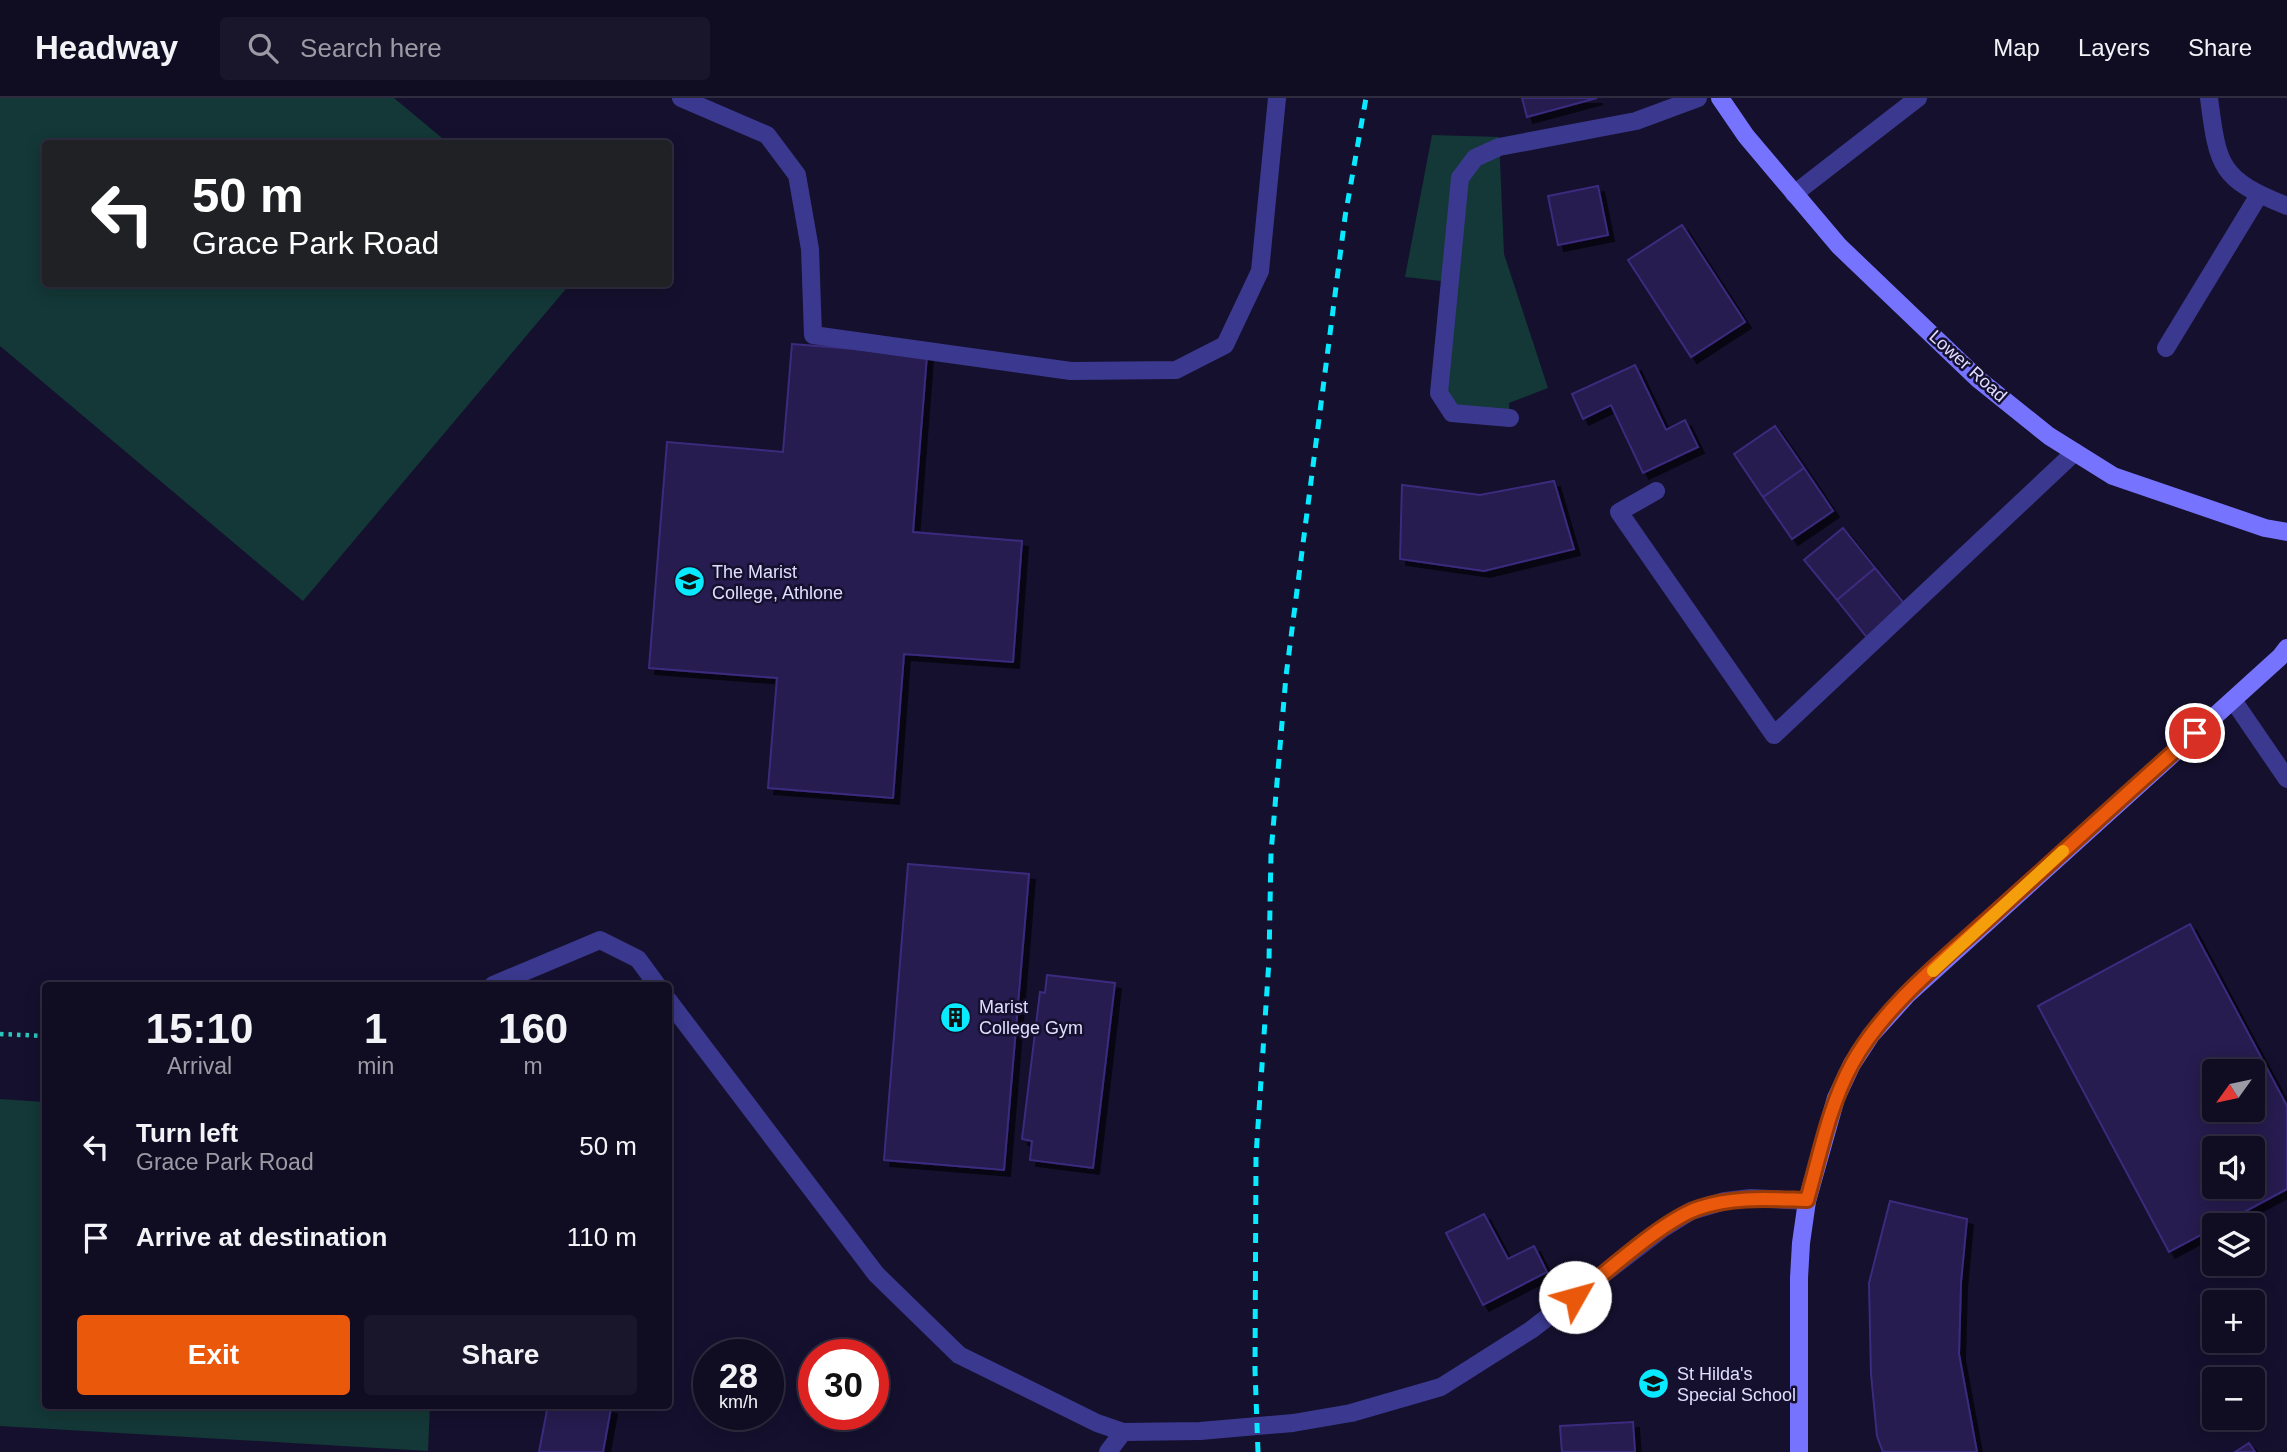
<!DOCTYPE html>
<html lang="en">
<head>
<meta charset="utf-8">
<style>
	:root { --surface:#100c22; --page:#19152a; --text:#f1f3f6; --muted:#9c9ba5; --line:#302c40; --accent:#ea580c }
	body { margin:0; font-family:Arial,sans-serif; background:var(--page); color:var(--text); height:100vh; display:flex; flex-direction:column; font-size:26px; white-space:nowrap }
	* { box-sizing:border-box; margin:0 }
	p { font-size:23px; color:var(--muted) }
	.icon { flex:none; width:38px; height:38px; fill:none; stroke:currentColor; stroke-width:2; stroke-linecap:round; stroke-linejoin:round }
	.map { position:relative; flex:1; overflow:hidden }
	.sheet { position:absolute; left:42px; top:884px; width:630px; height:427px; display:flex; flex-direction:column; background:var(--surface); border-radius:7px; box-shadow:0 4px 18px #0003,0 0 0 2px var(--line) }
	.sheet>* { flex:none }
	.banner { position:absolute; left:42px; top:42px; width:630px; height:147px; border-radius:7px; box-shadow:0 4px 18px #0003,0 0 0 2px var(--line); background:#202124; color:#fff; overflow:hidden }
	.needle { width:46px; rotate:237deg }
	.controls { position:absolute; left:2202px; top:961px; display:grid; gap:14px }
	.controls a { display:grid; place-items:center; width:63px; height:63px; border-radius:7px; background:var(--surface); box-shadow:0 4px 18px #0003,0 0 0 2px var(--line); font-size:35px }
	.speed { position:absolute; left:693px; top:1241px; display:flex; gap:14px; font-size:35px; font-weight:700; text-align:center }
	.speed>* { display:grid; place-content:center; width:91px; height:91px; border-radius:50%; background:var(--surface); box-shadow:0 4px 18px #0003,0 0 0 2px var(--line); line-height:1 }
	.speed small { font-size:18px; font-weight:400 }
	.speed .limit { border:10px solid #d22; background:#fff; color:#111 }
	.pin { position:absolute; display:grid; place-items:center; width:60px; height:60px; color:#fff; margin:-30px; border:4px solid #fff; border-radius:50%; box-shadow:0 2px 7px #0007 }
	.me { position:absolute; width:77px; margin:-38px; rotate:52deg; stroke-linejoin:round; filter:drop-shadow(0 0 5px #0008) }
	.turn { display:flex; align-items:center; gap:24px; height:147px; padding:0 35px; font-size:32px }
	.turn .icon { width:91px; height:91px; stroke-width:2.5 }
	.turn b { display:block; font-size:49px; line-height:60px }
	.eta { display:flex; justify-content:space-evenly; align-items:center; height:119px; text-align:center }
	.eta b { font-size:42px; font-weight:600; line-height:49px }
	.cta { display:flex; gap:14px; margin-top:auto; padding:14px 35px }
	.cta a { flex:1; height:80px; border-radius:7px; background:var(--accent); color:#fff; font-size:28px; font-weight:600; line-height:80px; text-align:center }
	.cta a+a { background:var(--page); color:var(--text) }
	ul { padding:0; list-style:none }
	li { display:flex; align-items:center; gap:21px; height:91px; padding:0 35px }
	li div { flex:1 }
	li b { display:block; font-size:26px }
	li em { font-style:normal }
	header { display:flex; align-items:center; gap:42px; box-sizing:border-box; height:98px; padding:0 35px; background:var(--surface); border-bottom:2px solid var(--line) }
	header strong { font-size:33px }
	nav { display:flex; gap:38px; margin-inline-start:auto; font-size:24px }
	.search { width:490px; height:63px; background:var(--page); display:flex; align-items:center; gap:18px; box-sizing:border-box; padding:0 24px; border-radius:7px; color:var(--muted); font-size:26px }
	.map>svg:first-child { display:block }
	.green { fill:#133837 }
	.building { fill:#251b50; stroke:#3b2c7d; stroke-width:2; fill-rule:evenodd; filter:url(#shadow) }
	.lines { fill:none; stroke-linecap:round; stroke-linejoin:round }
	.path { stroke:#29c7bc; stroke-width:4.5; stroke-dasharray:3.5 5; stroke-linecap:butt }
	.lane { stroke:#3b398f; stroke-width:18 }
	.street { stroke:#3b398f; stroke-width:18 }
	.secondary { stroke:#7674ff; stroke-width:18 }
	.rail { stroke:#09e9ff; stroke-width:5; stroke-dasharray:10 9; stroke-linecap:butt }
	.route-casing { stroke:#983908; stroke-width:18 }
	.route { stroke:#ea580c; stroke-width:12 }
	.slow { stroke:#f59e0b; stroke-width:12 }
	.labels { text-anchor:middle; stroke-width:5; stroke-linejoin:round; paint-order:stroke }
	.street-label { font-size:18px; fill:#e0ddff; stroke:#15102e }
	.poi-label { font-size:18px; fill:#e0ddff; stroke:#15102e; text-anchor:start }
</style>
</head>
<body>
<header>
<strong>Headway</strong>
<div class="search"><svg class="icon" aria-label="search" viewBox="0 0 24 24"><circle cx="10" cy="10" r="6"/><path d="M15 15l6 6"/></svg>Search here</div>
<nav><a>Map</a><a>Layers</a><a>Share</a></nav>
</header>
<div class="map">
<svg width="2287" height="1354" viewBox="0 0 2287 1354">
	<defs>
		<filter id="shadow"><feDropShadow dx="6" dy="6" stdDeviation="0" flood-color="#0009"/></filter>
	</defs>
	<rect width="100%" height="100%" fill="#15102e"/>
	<path class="green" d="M0 0H394L448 45 46 46V186H570L303 503 0 248Z
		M1432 37 1499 39 1504 156 1548 290 1509 305 1510 320 1452 315 1439 295 1450 184 1405 179Z
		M0 1001 45 1004 46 1307H430L428 1353 0 1328Z"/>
	<path class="building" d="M1522 0H1597L1527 19Z
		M1598 88 1608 137 1558 147 1548 98Z
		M1682 127 1745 224 1691 259 1628 162Z
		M792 246 927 257 913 434 1022 443 1013 564 904 556 893 700 768 690 777 580 649 570 667 344 783 354Z
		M1635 267 1666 332 1685 322 1698 349 1643 375 1611 307 1583 321 1572 296Z
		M1775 328 1804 370 1763 399 1734 356Z
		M1804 370 1833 413 1792 441 1763 399Z
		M1554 383 1574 451 1484 473 1400 461 1402 387 1480 397Z
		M1843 430 1875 470 1837 502 1804 462Z
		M1875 470 1908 510 1869 542 1837 502Z
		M908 766 1029 776 1004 1072 884 1062Z
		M2190 826 2287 1008V1091L2220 1127H2214V1130L2169 1154 2038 908ZM2214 973H2252V1012H2214ZM2214 1050H2252V1088H2214Z
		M1047 877 1115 885 1093 1070 1030 1062 1032 1043 1022 1041 1040 894 1045 895Z
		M1890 1103 1967 1121 1961 1184 1959 1256 1977 1354H1883L1877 1338 1871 1276 1869 1185Z
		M1484 1116 1508 1161 1534 1148 1547 1174 1483 1207 1446 1135Z
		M548 1307H597L611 1310 603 1354H539Z
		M1633 1324 1635 1354H1562L1560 1328Z
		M2249 1345 2255 1354H2235Z"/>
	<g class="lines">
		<path class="path" d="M0 936 46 938"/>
		<path class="lane" d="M681 0 767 37 797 77 810 151 813 237 1071 273 1176 272 1225 247 1260 173 1277 0
			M1510 320 1452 315 1439 295 1460 80 1475 60 1499 49 1636 23 1698 0
			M1656 393 1619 414 1774 637 2075 354
			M2233 602 2287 681"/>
		<path class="street" d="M2209 0C2218 70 2220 81 2287 108
			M1794 96 1918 0
			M2166 250 2259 97
			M493 887 600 842 638 861 657 887
			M668 902 876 1176 959 1257 1097 1325 1123 1334 1200 1333 1293 1325 1351 1315 1441 1289 1531 1232 1662 1131 1691 1113 1725 1103 1751 1100 1807 1103
			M1108 1354 1123 1334"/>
		<path class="secondary" d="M1720 0 1746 38 1839 148 1978 281 2049 338 2113 378 2265 430 2287 434
			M1799 1354V1180L1801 1145 1807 1103 1836 1000 1852 966 1871 937 1908 896 2280 559 2287 550"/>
		<path class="rail" d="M1258 1354 1255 1272 1256 1058 1269 862 1271 755 1286 578 1345 119 1366 0"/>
	</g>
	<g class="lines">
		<defs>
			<path id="route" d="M1575 1199C1607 1174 1663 1122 1699 1110 1734 1098 1771 1101 1807 1102 1820 1057 1829 1008 1852 966 1883 909 1945 860 1994 816 2061 756 2127 695 2195 635"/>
		</defs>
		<use href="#route" class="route-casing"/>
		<use href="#route" class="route"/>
		<path class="slow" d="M1933 873 2063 753"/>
	</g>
	<defs>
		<symbol id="school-disc" viewBox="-11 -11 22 22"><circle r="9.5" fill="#09e9ff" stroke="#15102e"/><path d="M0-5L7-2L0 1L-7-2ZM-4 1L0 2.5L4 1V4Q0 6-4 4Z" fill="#111"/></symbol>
		<symbol id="building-disc" viewBox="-11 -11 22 22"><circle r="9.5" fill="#09e9ff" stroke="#15102e"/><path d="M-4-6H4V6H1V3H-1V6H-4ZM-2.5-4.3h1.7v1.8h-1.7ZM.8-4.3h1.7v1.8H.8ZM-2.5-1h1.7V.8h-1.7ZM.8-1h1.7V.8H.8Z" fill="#111"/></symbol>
	</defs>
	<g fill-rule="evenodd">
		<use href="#school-disc" x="672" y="466" width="35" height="35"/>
		<use href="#building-disc" x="938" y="902" width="35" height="35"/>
		<use href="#school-disc" x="1636" y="1268" width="35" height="35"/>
	</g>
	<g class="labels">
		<g class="street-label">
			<text transform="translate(1968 268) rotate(42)" y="6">Lower Road</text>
		</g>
		<g class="poi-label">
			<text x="712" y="480">The Marist<tspan x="712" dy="21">College, Athlone</tspan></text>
			<text x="979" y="915">Marist<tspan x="979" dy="21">College Gym</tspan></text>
			<text x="1677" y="1282">St Hilda's<tspan x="1677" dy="21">Special School</tspan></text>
		</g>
	</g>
</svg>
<div class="controls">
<a><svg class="needle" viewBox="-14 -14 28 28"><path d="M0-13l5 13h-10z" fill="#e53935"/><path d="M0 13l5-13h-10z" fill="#9c9ba5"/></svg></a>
<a><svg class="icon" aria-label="sound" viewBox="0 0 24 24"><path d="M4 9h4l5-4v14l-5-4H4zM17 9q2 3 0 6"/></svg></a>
<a><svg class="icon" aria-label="layers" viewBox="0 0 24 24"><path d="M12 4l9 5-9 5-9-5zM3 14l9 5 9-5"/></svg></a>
<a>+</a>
<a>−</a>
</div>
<div class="speed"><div>28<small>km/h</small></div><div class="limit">30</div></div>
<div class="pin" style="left:2195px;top:635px;background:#d93025"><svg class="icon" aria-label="arrive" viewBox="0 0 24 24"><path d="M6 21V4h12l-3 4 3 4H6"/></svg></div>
<svg class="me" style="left:1575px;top:1199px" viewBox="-20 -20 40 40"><circle r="19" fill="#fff"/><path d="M0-13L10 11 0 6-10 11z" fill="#ea580c"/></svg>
<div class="banner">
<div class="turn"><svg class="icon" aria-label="left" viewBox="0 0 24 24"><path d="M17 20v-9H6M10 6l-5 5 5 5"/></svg><div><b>50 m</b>Grace Park Road</div></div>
</div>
<section class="sheet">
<div class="eta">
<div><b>15:10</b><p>Arrival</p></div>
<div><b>1</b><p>min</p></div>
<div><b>160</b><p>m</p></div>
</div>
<ul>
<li><svg class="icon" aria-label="left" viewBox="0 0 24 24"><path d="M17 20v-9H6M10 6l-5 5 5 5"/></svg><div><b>Turn left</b><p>Grace Park Road</p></div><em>50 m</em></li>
<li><svg class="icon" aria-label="arrive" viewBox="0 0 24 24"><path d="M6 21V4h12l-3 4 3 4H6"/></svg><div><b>Arrive at destination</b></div><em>110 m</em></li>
</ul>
<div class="cta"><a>Exit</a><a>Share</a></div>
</section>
</div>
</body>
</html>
